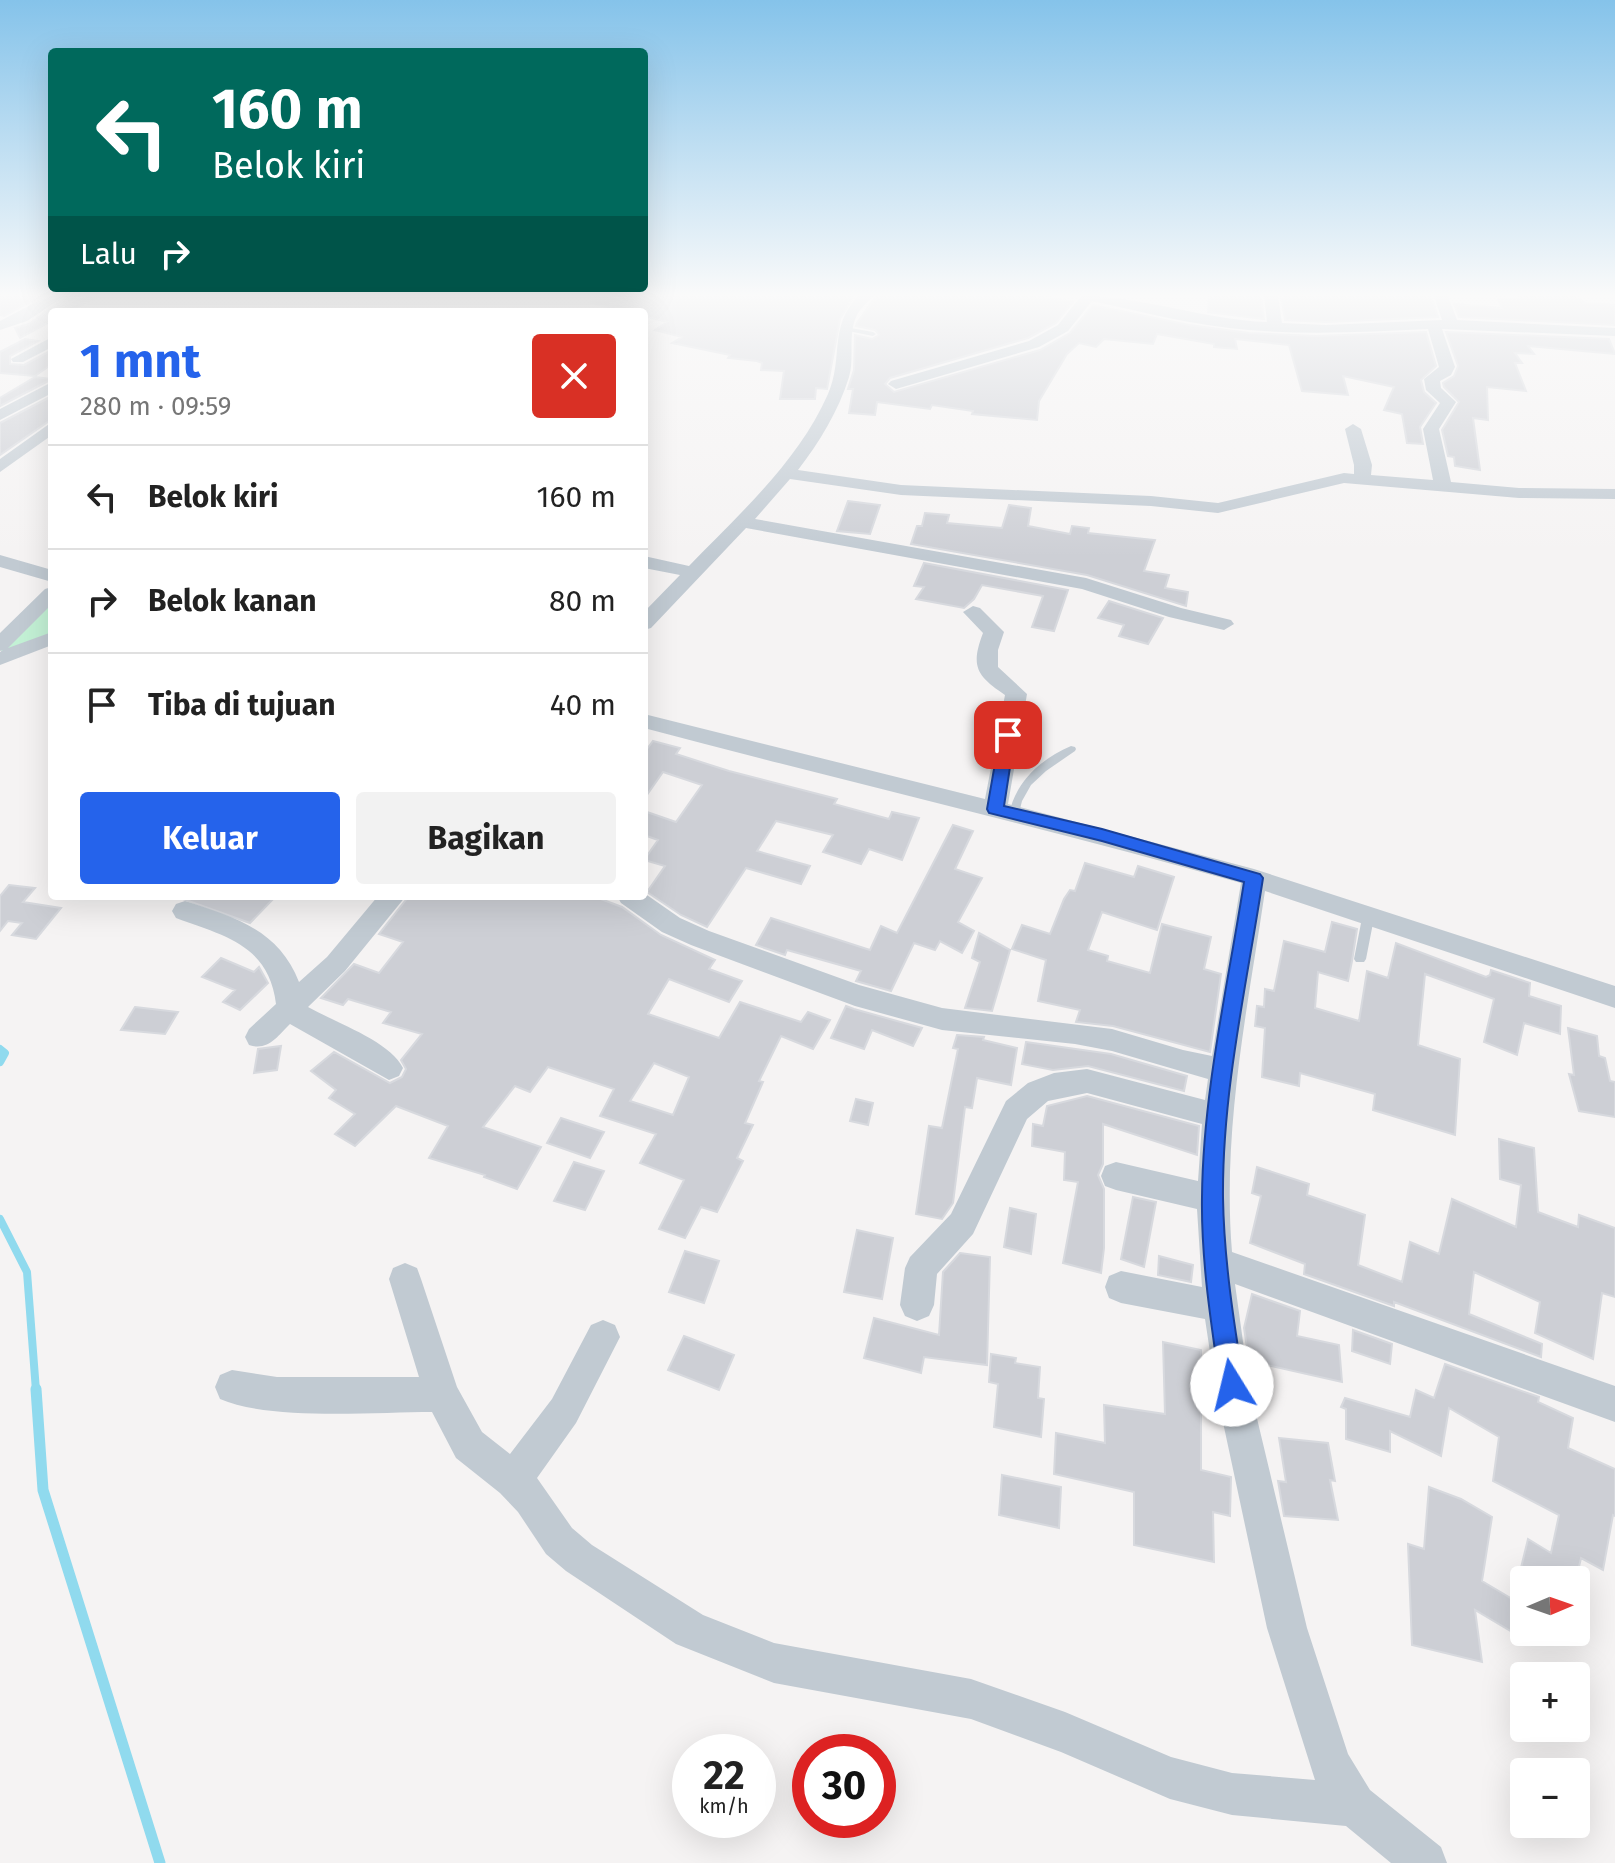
<!DOCTYPE html>
<html lang="id">
<head>
<meta charset="utf-8">
<style>
	:root { --surface:#fff; --page:#f2f2f2; --text:#222; --muted:#767676; --line:#e0e0e0; --accent:#2563eb }
	body { margin:0; font-family:"Fira Sans",sans-serif; background:var(--page); color:var(--text); height:100vh; display:flex; flex-direction:column; font-size:30px; white-space:nowrap }
	* { box-sizing:border-box; margin:0 }
	p { font-size:26px; color:var(--muted) }
	.icon { flex:none; width:44px; height:44px; fill:none; stroke:currentColor; stroke-width:2; stroke-linecap:round; stroke-linejoin:round }
	.map { position:relative; flex:1; overflow:hidden }
	.details { position:absolute; left:48px; top:308px; width:600px; height:592px; display:flex; flex-direction:column; background:var(--surface); border-radius:8px; box-shadow:0 8px 32px #0002 }
	.details>* { flex:none }
	.top-card { position:absolute; left:48px; top:48px; width:600px; height:244px; border-radius:8px; box-shadow:0 8px 32px #0002; background:#00695c; color:#fff; overflow:hidden }
	.needle { width:52px; rotate:88deg }
	.buttons { position:absolute; left:1510px; top:1566px; display:grid; gap:16px }
	.buttons a { display:grid; place-items:center; width:80px; height:80px; border-radius:8px; background:var(--surface); box-shadow:0 8px 32px #0002; font-size:40px }
	.speed { position:absolute; left:672px; top:1734px; display:flex; gap:16px; font-size:40px; font-weight:700; text-align:center }
	.speed>* { display:grid; place-content:center; width:104px; height:104px; border-radius:50%; background:var(--surface); box-shadow:0 8px 32px #0002; line-height:1 }
	.speed small { font-size:20px; font-weight:400 }
	.speed .limit { border:12px solid #d22; background:#fff; color:#111 }
	.pin { position:absolute; display:grid; place-items:center; width:68px; height:68px; color:#fff; margin:-34px; border-radius:16px; box-shadow:0 4px 12px #0006 }
	.me { position:absolute; width:88px; margin:-44px; rotate:351deg; stroke-linejoin:round; filter:drop-shadow(0 0 6px #0008) }
	.turn { display:flex; align-items:center; gap:28px; height:168px; padding:0 32px; font-size:36px }
	.turn .icon { width:104px; height:104px; stroke-width:2.5 }
	.turn b { display:block; font-size:56px; line-height:68px }
	.then { display:flex; align-items:center; height:76px; padding:0 32px; background:#0003; gap:16px; font-size:30px }
	.round { display:grid; place-items:center; flex:none; width:84px; height:84px; border-radius:8px; background:var(--page) }
	.overview { display:flex; align-items:center; justify-content:space-between; height:136px; padding:0 32px }
	h1 { font-size:48px; font-weight:700; line-height:60px; color:var(--accent) }
	.action { display:flex; gap:16px; margin-top:auto; padding:16px 32px }
	.action a { flex:1; height:92px; border-radius:8px; background:var(--accent); color:#fff; font-size:32px; font-weight:700; line-height:92px; text-align:center }
	.action a+a { background:var(--page); color:var(--text) }
	ul { padding:0; list-style:none }
	li { display:flex; align-items:center; gap:24px; height:104px; padding:0 32px; border-top:2px solid var(--line) }
	li div { flex:1 }
	li b { display:block; font-size:30px }
	li em { font-style:normal }
	.map>svg:first-child { display:block }
	.green { fill:#c3f1d5 }
	.lines { fill:none; stroke-linecap:round; stroke-linejoin:round }
	.stream-far1 { stroke:#90daee; stroke-width:8 }
	.stream { stroke:#90daee; stroke-width:11 }
	.building { fill:#cdcfd5; stroke:#d7d9de; stroke-width:2; fill-rule:evenodd }
	.service { fill:#c1cad2; fill-rule:evenodd }
	.minor { fill:#c1cad2; fill-rule:evenodd }
	.route { fill:#2563eb; stroke:#184099; stroke-width:2 }
</style>
</head>
<body>
<div class="map">
<svg width="1615" height="1863" viewBox="0 0 1615 1863">
	<rect width="100%" height="100%" fill="#f5f3f3"/>
	<path class="green" d="M52 599V633L2 652 1 650Z"/>
	<g class="lines">
		<path class="stream-far1" d="M0 1049 5 1053 0 1062
			M0 1219 27 1272 36 1391"/>
		<path class="stream" d="M36 1389 43 1490 160 1863"/>
	</g>
	<path class="building" d="M0 296H41L4 316 0 315Z
		M68 296H98L69 312H52V321L20 338 15 328 29 324Z
		M591 296H854L840 319 827 389 816 388 815 399H780L784 371 761 370 762 363 757 361 728 358 730 355 672 343 682 337 655 330 667 322 644 316V312H627L591 303Z
		M876 296H1042L1073 302 1056 323 1028 338 890 378 885 384 894 392 1040 350 1070 333 1093 305 1189 325 1249 333 1316 336 1426 332 1436 366 1421 380 1424 392 1436 403 1420 427 1423 444 1407 443 1402 414 1384 410 1394 387 1343 376 1348 395 1302 391 1289 345 1235 339 1237 349 1214 347V344L1157 334 1153 344 1104 339 1096 347 1079 343 1067 354 1039 401 1037 420 972 414 973 411 932 405 930 409 877 402 875 415 849 413 853 389H848L854 370 855 335 872 339 879 335 875 330 856 326 857 323Z
		M1209 296H1261L1264 319 1208 312Z
		M1281 296H1431L1438 317 1326 322 1285 320Z
		M1519 296H1577L1585 303 1615 305V325L1459 317 1454 304 1502 308 1497 297 1519 299Z
		M1446 332 1609 339 1615 354 1528 346 1534 354 1515 353 1522 363H1515L1526 391 1487 387 1488 420 1473 418 1480 470 1455 466 1454 457 1448 456 1442 430 1459 402 1444 387 1443 383 1454 376 1458 366Z
		M25 339 38 341 10 356V364L24 365 52 350V364L35 376 0 373V352Z
		M35 377 52 379 0 406V398Z
		M52 396V419L0 455V423Z
		M848 501 880 505 870 534 837 531Z
		M1009 505 1031 508 1028 526 1070 534 1072 526 1089 528 1088 533 1155 540 1144 571 1169 575 1165 588 1188 592 1186 606 1087 575 911 544 917 526H922L925 513 949 515 947 523 1002 528Z
		M924 563 1068 590 1054 631 1032 627 1043 596 982 585 974 599 964 608 916 599 924 587 914 586Z
		M1109 601 1163 618 1148 644 1119 636 1124 625 1098 618Z
		M653 741 680 748 676 754 729 771 837 799 834 804 889 819 892 812 919 818 902 860 869 849 861 864 823 852 833 835 776 821 757 851 810 866 801 884 746 868 707 927 681 915 647 892 665 866 644 860 658 840 644 835V811L676 822 702 785 663 772 644 799V753Z
		M953 825 973 831 955 869 982 878 958 922 974 931 962 953 940 941 935 950 914 943 891 991 856 981 861 971 787 950 785 955 756 945 771 918 870 950 881 926 897 933Z
		M1085 863 1134 877 1138 866 1174 877 1157 930 1102 912 1088 950 1108 956 1107 961 1150 973 1162 924 1211 937 1204 969 1221 974 1210 1052 1113 1026 1076 1022 1080 1010 1038 1001 1046 960 1012 949 1022 925 1050 934 1064 899 1070 890 1075 891Z
		M9 885 35 888 23 902 61 908 36 939 12 935 22 923 8 921 0 931V896Z
		M183 896H276L250 923 183 899Z
		M409 896H593L622 907 661 935 715 960 709 969 742 981 729 1002 669 979 648 1014 719 1038 740 1002 801 1022 808 1012 830 1020 813 1049 781 1036 759 1081 763 1082 745 1123 753 1125 737 1158 743 1161 717 1212 701 1207 685 1238 659 1229 684 1180 640 1163 656 1134 600 1116 614 1089 548 1067 530 1092 515 1086 483 1127 541 1147 517 1189 484 1177 485 1175 429 1158 448 1126 396 1106 355 1146 335 1134 355 1114 329 1098 336 1090 311 1071 334 1052 390 1083 402 1077 406 1069 401 1060 422 1034 383 1023 391 1012 348 999 343 1005 321 998 354 964 379 973 403 942 379 934ZM654 1063 689 1077 673 1115 630 1101Z
		M1332 922 1357 929 1352 961 1348 981 1318 972 1315 1008 1359 1021 1367 971 1388 978 1396 943 1486 977 1490 975 1491 970 1530 983 1529 996 1561 1006 1560 1034 1524 1023 1517 1055 1484 1042 1494 999 1425 974 1418 1045 1460 1059 1455 1135 1373 1110 1375 1094 1300 1073 1299 1086 1262 1077 1265 1028 1255 1026 1257 1006 1264 1007 1265 989 1274 991 1284 941 1325 952Z
		M979 933 1010 950 992 1011 965 1008 980 962 972 958Z
		M221 958 254 972 259 967 268 983 240 1010 223 1002 235 990 202 977Z
		M846 1006 854 1009 922 1028 913 1046 872 1030 864 1049 831 1038Z
		M135 1007 178 1012 165 1034 121 1030Z
		M1568 1028 1597 1036 1599 1056 1605 1058 1610 1081 1615 1082V1117L1579 1111 1569 1074 1574 1075Z
		M957 1035 984 1037 983 1040 1017 1048 1011 1085 977 1078 972 1108 965 1107 953 1203 942 1219 916 1214 929 1126 942 1128 958 1049 953 1048Z
		M1026 1042 1111 1054 1187 1076 1184 1091 1088 1066 1053 1070 1022 1064Z
		M281 1046 277 1070 254 1073 258 1049Z
		M1087 1096 1199 1126 1197 1155 1103 1124V1164L1098 1175 1104 1189V1248L1101 1273 1063 1263 1078 1182 1064 1180 1065 1152 1032 1146 1033 1124 1043 1126 1047 1106Z
		M856 1099 873 1103 868 1125 850 1121Z
		M561 1118 604 1132 590 1158 547 1143Z
		M1499 1139 1534 1148 1538 1212 1578 1227 1579 1215 1615 1228V1297L1602 1293 1593 1359 1535 1333 1540 1302 1474 1272 1469 1314 1542 1344 1541 1357 1394 1302V1306L1304 1274 1305 1264 1250 1243 1261 1196 1252 1193 1257 1167 1309 1184 1307 1195 1365 1215 1358 1265 1402 1282 1410 1242 1439 1254 1452 1199 1516 1227 1521 1185 1500 1179Z
		M574 1162 604 1171 585 1210 554 1201Z
		M1133 1197 1156 1202 1144 1267 1121 1259Z
		M1010 1208 1036 1214 1031 1254 1004 1247Z
		M857 1230 893 1238 882 1299 844 1292Z
		M685 1251 719 1261 704 1303 669 1292Z
		M960 1253 990 1257 987 1365 924 1357 921 1373 864 1358 874 1318 939 1335 943 1272Z
		M1159 1256 1193 1265 1191 1282 1158 1275Z
		M1252 1294 1300 1311 1297 1336 1339 1345 1342 1382 1249 1361 1244 1328Z
		M1353 1330 1392 1344 1390 1364 1352 1351Z
		M684 1336 734 1355 719 1390 668 1370Z
		M1163 1342 1201 1350V1470L1231 1477 1230 1516 1213 1512 1214 1562 1134 1545V1492L1054 1474 1056 1433 1105 1443 1104 1405 1165 1414Z
		M991 1354 1016 1358 1015 1363 1040 1367 1038 1398 1044 1399 1041 1437 994 1427 998 1384 989 1382Z
		M1445 1364 1539 1397 1538 1402 1573 1418 1568 1448 1615 1469V1516L1613 1515 1603 1570 1581 1558 1576 1580H1518L1528 1539 1551 1553 1559 1515 1493 1481 1499 1437 1449 1408 1441 1456 1390 1431V1452L1346 1439V1409L1341 1407 1345 1398 1410 1417 1416 1390 1434 1398Z
		M1279 1438 1328 1443 1335 1481 1330 1480 1338 1520 1284 1516 1278 1481 1286 1482Z
		M1002 1475 1061 1487 1059 1528 999 1515Z
		M1429 1487 1461 1499 1492 1517 1482 1581 1524 1606V1639L1475 1610 1482 1662 1412 1645 1408 1544 1424 1549Z"/>
	<g class="lines">
		<path class="service" d="M845 327 873 332 876 334 873 336 843 330 842 329Z
			M1071 746 1075 747 1076 749 1075 751 1046 771 1031 785 1022 801 1018 817H1010L1009 814C1016 781 1041 759 1071 746Z
			M1368 914 1374 918 1366 959 1364 962H1356L1354 959 1362 918Z"/>
		<path class="minor" d="M48 296H65L27 321 0 330V321Z
			M858 296H873C868 302 860 308 857 315 847 335 855 357 849 377 839 410 819 443 798 470L901 485 1151 496 1218 503 1344 473 1354 474V465L1345 429 1353 424 1361 429 1372 465 1371 475 1433 480 1423 429 1440 403 1426 390 1424 379 1439 367 1428 329C1368 332 1308 335 1249 330 1196 326 1143 312 1092 301L1068 331 1039 347 896 389 888 384 891 381 1029 341 1058 325 1081 296C1144 296 1204 320 1267 322L1264 296H1278L1282 323 1326 325 1442 320 1434 296H1448L1457 320 1615 328V336L1442 329 1455 367 1451 375 1440 381 1441 388 1456 402 1439 429 1451 482 1519 488 1615 489V499L1519 498 1344 483 1218 513 1151 506 901 495 790 479 755 519 1086 578 1181 608 1231 620 1234 624 1224 630 1169 617 1082 589 746 528 651 628 644 630V612L680 575 644 568V556L689 566C740 513 798 462 828 394 844 357 828 328 858 296Z
			M52 337V347L23 362H13L11 359Z
			M52 382V393L0 420V409Z
			M52 422V435L0 472V459Z
			M0 555 52 570V582L0 567Z
			M52 587V604L8 648 52 632V645L0 665V652L3 650 0 651V633L45 589Z
			M973 606 980 608 1004 632 998 650V667L1027 694 1008 804 1254 869 1615 986V1008L1265 891C1247 1012 1222 1130 1232 1252L1615 1386V1422L1235 1284 1249 1385 1307 1628 1348 1754 1370 1790 1441 1847 1447 1863H1391L1346 1826 1232 1815 1170 1799 1061 1752 971 1719 774 1683 676 1644 566 1571 546 1554 518 1512 500 1493 456 1458 432 1412C374 1412 271 1421 220 1399L215 1387 220 1375 232 1370 277 1377H419L389 1279 393 1268 405 1263 417 1268 421 1279 457 1387 482 1432 510 1454 552 1399 591 1325 603 1320 615 1325 620 1337 576 1423 537 1478 572 1528 592 1545 703 1615 774 1643 971 1679 1065 1712 1171 1757 1232 1773 1315 1780 1267 1628 1215 1385 1205 1319 1121 1303 1109 1298 1105 1287 1109 1276 1121 1271 1202 1287 1197 1209 1116 1190 1105 1186 1101 1176 1105 1166 1116 1162 1198 1181 1202 1124 1087 1093 1048 1101 1027 1119 973 1234 937 1274 934 1305 929 1316 917 1321 905 1316 900 1305 905 1268 910 1257 951 1214 1006 1101 1028 1083 1054 1073 1087 1069 1205 1100 1208 1079 1112 1051 1075 1044 942 1030 855 1006 691 945 662 932 621 903 617 896H644V893L680 918 709 931 859 985 942 1008 1112 1029 1183 1050 1212 1056 1241 883C1043 827 843 781 644 728V714L985 799 1005 695C977 676 970 667 983 633L963 612Z
			M378 896H406L345 971 308 1007C334 1022 390 1041 403 1068L399 1076 389 1080 290 1024C277 1037 268 1051 249 1045L245 1037 249 1029 276 1004C269 945 225 936 176 918L172 911 176 904 185 901C235 917 279 930 299 982L327 957Z"/>
	</g>
	<linearGradient id="sky" x2="0" y2="1"><stop stop-color="#85c3ea"/><stop offset="0.53" stop-color="#fafafa"/><stop offset="1" stop-color="#fafafa" stop-opacity="0"/></linearGradient>
	<rect width="1615" height="557" fill="url(#sky)"/>
	<path class="route" d="M1008 730 1015 735 1004 806 1102 829 1260 874 1263 878C1247 983 1222 1091 1223 1198 1224 1260 1234 1324 1244 1385L1241 1394 1232 1397 1223 1394 1220 1385C1211 1323 1201 1259 1202 1197 1203 1091 1228 985 1244 882L1102 841 989 813 987 809 1000 735Z"/>
</svg>
<div class="buttons">
<a><svg class="needle" viewBox="-14 -14 28 28"><path d="M0-13l5 13h-10z" fill="#e53935"/><path d="M0 13l5-13h-10z" fill="#767676"/></svg></a>
<a>+</a>
<a>−</a>
</div>
<div class="speed"><div>22<small>km/h</small></div><div class="limit">30</div></div>
<div class="pin" style="left:1008px;top:735px;background:#d93025"><svg class="icon" aria-label="arrive" viewBox="0 0 24 24"><path d="M6 21V4h12l-3 4 3 4H6"/></svg></div>
<svg class="me" style="left:1232px;top:1385px" viewBox="-20 -20 40 40"><circle r="19" fill="#fff"/><path d="M0-13L10 11 0 6-10 11z" fill="#2563eb"/></svg>
<div class="top-card">
<div class="turn"><svg class="icon" aria-label="left" viewBox="0 0 24 24"><path d="M17 20v-9H6M10 6l-5 5 5 5"/></svg><div><b>160 m</b>Belok kiri</div></div>
<div class="then">Lalu<svg class="icon" aria-label="right" viewBox="0 0 24 24"><path d="M7 20v-9h11M14 6l5 5-5 5"/></svg></div>
</div>
<section class="details">
<div class="overview"><div><h1>1 mnt</h1><p>280 m · 09:59</p></div><a class="round" style="background:#d93025;color:#fff"><svg class="icon" aria-label="close" viewBox="0 0 24 24"><path d="M6 6l12 12M18 6L6 18"/></svg></a></div>
<ul>
<li><svg class="icon" aria-label="left" viewBox="0 0 24 24"><path d="M17 20v-9H6M10 6l-5 5 5 5"/></svg><div><b>Belok kiri</b></div><em>160 m</em></li>
<li><svg class="icon" aria-label="right" viewBox="0 0 24 24"><path d="M7 20v-9h11M14 6l5 5-5 5"/></svg><div><b>Belok kanan</b></div><em>80 m</em></li>
<li><svg class="icon" aria-label="arrive" viewBox="0 0 24 24"><path d="M6 21V4h12l-3 4 3 4H6"/></svg><div><b>Tiba di tujuan</b></div><em>40 m</em></li>
</ul>
<div class="action"><a>Keluar</a><a>Bagikan</a></div>
</section>
</div>
</body>
</html>
